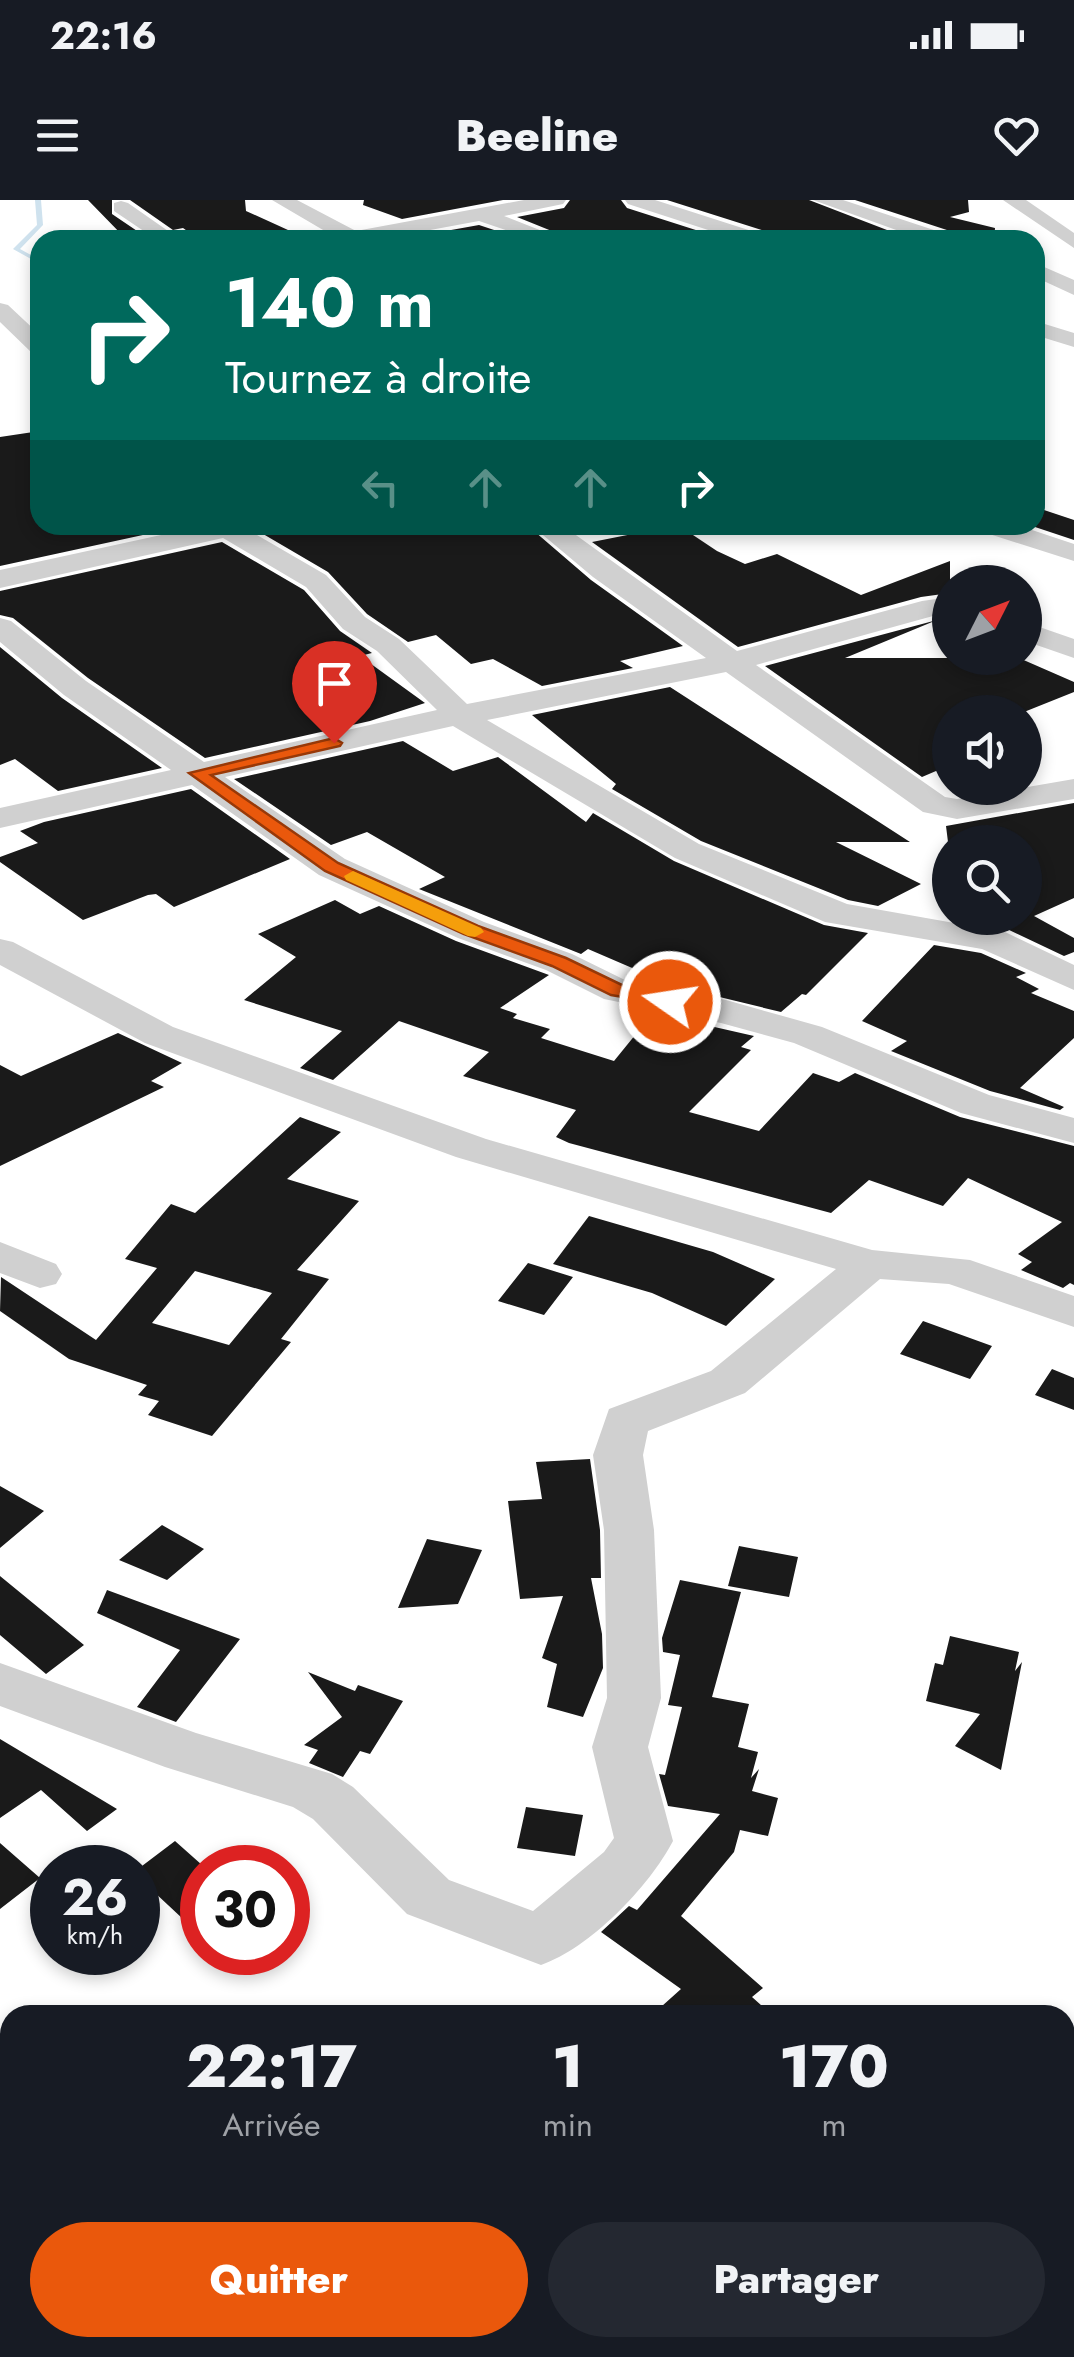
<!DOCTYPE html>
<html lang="fr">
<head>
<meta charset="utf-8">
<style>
	:root { --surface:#171b24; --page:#242831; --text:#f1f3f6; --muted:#9ea1a6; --accent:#ea580c }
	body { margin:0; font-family:Jost,sans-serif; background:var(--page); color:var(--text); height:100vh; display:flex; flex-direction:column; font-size:38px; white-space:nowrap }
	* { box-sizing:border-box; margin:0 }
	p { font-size:32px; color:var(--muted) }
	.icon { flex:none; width:55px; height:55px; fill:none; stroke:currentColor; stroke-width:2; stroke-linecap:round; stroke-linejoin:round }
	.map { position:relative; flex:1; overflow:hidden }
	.side { position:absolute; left:0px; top:1805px; width:1075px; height:352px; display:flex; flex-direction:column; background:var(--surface); border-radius:30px 30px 0 0; box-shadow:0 5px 15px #0003 }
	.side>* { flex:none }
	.top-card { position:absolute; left:30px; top:30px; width:1015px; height:305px; border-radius:30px; box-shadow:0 5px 15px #0003; background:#00695c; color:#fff; overflow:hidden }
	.needle { width:65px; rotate:48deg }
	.controls { position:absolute; left:932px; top:365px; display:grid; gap:20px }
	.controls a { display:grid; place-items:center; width:110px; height:110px; border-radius:50%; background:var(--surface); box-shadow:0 5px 15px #0003; font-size:50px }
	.speed { position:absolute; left:30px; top:1645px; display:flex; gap:20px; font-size:50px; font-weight:700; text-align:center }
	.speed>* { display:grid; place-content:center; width:130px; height:130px; border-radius:50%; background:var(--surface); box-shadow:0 5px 15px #0003; line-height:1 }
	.speed small { font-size:25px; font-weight:400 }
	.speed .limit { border:15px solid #d22; background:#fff; color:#111 }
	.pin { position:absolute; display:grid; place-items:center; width:85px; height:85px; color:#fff; margin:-102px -42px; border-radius:50% 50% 50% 0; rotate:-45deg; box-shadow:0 0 10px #0007 }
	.pin .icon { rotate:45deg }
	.me { position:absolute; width:110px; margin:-55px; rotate:283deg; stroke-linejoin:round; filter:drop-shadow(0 0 8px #0008) }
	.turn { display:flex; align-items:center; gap:35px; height:210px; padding:0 30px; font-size:45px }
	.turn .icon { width:130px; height:130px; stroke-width:2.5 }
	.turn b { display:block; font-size:70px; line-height:85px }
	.lanes { display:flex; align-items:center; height:95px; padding:0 30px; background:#0003; justify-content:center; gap:50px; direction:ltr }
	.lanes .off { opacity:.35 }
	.eta { display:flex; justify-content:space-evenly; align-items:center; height:170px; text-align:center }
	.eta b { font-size:60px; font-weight:800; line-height:70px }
	.cta { display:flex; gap:20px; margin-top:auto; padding:20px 30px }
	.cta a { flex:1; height:115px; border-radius:60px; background:var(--accent); color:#fff; font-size:40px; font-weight:800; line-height:115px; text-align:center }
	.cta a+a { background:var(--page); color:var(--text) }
	.status { display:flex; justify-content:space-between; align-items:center; height:70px; padding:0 50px; background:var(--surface); direction:ltr }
	.status svg { height:28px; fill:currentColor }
	header { display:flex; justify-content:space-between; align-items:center; height:130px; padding:0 30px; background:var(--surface); font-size:45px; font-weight:800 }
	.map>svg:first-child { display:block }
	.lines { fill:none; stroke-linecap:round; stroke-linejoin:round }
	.stream { fill:#cfe2ee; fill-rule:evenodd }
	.building { fill:#1a1a1a; fill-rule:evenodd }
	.minor { fill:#d0d0d0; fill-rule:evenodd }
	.route { fill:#ea580c; stroke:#983908; stroke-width:2.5 }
	.slow { fill:#f59e0b }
</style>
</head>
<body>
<div class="status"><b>22:16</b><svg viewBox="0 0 49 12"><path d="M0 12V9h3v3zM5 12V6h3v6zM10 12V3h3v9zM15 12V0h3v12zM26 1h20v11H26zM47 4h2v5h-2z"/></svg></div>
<header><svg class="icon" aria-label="menu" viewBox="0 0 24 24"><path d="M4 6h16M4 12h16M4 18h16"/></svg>Beeline<svg class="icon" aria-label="heart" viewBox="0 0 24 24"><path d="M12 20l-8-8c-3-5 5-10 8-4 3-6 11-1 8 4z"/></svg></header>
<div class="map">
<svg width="1074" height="2157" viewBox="0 0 1074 2157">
	<rect width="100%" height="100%" fill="#fff"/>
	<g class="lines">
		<path class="stream" d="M35 0H41L43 25 20 49 40 60V64L13 49 37 25Z"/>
	</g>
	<path class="building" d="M88 0H112V14L143 35 125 38Z
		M130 0H245L246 11 288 30 232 40H200L183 28 173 30Z
		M364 0H503L402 19 363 5Z
		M570 0H621L627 8 727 40H574L517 17 564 8Z
		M667 0H809L913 40H774L768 32Z
		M855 0H968L969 12 950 17 995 28 994 40H959L953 32Z
		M479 25 521 39 508 35 463 40 440 32Z
		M40 231V325H189L0 366V237Z
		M1035 307 1074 320V340L1035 327Z
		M263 325H527L591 380 683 446 620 461 633 468 542 486 493 459 471 464 436 435 408 442 367 414 328 372 258 331Z
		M678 325 717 351 745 364 777 354 861 395 950 361V393L921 397 738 447 592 342Z
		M222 342 304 390 340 431 372 453 360 456 425 503 370 521 205 558 88 478 13 418 0 415V391Z
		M937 420 845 458H1019L1074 482V492L1024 512H950V565L922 577 765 466Z
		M0 447 62 498 162 568 58 591 15 559 0 565Z
		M670 487 910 642H836L921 684 878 706 848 700 701 641 612 589 616 584 532 515Z
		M403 541 453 571 498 557 586 622 593 613 674 661 824 725 868 733 806 795 802 794 781 812 674 786 588 749 581 754 419 689 445 677 367 632 331 645 234 579Z
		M191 589 290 659 174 707 156 694 148 695 83 720 0 662V657L38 643 20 631 44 622Z
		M1074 603V698L1034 716 1074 738V752L1064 756 1007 729 957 720 1025 718V642H948L946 626Z
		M335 700 360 714 379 706 456 741 549 775 500 808 517 814 513 818 550 829 541 838 614 861 653 813 754 836 741 847 751 850 689 912 759 931 813 873 839 882 855 873 960 917 1074 946V1085L1070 1083 1063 1088 1021 1070 1032 1062 1018 1054 1062 1022 968 978 943 1006 869 980 831 1013 569 943 556 937 576 910 463 876 489 852 399 821 333 880 300 868 342 831 244 800 296 757 258 734Z
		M934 745 981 753 1026 773 1016 777 1039 789 1031 793 1074 811V838L1020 888 1064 907 1060 910 990 891 891 851 907 841 862 821Z
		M118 833 182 863 151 881 164 887 0 966V865L21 876Z
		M300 917 341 932 287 979 359 1001 297 1070 329 1079 281 1139 291 1142 212 1236 148 1215 159 1201 138 1195 147 1185 69 1159 0 1111 1 1077 96 1140 157 1068 125 1059 171 1004 195 1013ZM195 1071 272 1093 229 1145 152 1123Z
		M589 1016 713 1052 775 1079 726 1126 652 1093 553 1064Z
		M528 1063 573 1077 544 1115 498 1101Z
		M923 1121 992 1146 970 1179 900 1154Z
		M1052 1169 1074 1178V1210L1035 1195Z
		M590 1259 600 1330 601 1378H591L602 1434 603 1468 583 1517 547 1507 557 1464 542 1458 563 1396 520 1399 508 1301 542 1299 536 1262Z
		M0 1286 44 1311 0 1348Z
		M162 1325 204 1349 167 1380 119 1360Z
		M427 1339 482 1350 458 1404 398 1408Z
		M739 1346 798 1357 789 1397 728 1386Z
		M0 1376 84 1445 46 1474 0 1435Z
		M680 1380 741 1392 712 1497 749 1504 738 1547 758 1552 751 1578 759 1569 752 1591 778 1598 768 1636 740 1630 734 1652 681 1716 763 1788 752 1797 772 1815H652L681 1789 601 1732 629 1706 637 1710 720 1614 668 1606 659 1574 665 1575 682 1507 668 1505 680 1455 663 1452 662 1438Z
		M107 1390 240 1439 176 1522 137 1507 180 1450 97 1413Z
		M950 1436 1019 1452 1015 1471 1022 1462 1001 1570 955 1546 980 1514 926 1501 935 1463 943 1465Z
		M308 1472 355 1491 358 1485 403 1501 370 1554 360 1551 343 1577 309 1563 318 1550 304 1545 342 1517Z
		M0 1539 62 1576 117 1609 87 1631 41 1590 0 1618Z
		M526 1607 583 1615 575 1656 517 1648Z
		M175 1641 202 1665V1704L183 1719 138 1677V1669Z
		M0 1643 40 1678 0 1709Z"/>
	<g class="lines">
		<path class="minor" d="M272 0H297L356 31 524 0H566L563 4 504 16 565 40H535L479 21 376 40H333L335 37Z
			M625 0H655L767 36 770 40H739L628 4Z
			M813 0H843L952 36 955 40H924Z
			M1003 0H1026L1074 33V48Z
			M121 1 128 3 181 40H157L114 11V3Z
			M1035 63 1074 80V95L1035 77Z
			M0 103 8 105 40 135V155L32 153 0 122Z
			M1035 121 1074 133V147L1035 135Z
			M207 325H259L252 332 326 375 365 417 399 439 467 504 706 458 593 377 531 325H562L737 451 922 401 950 397V415L933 416 756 465 945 597 957 599 1074 579V599L957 619 923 612 726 472 487 520 699 644 847 704 1005 732 1074 765V790L982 749 825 722 675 658 453 526 225 577 345 659 484 722 572 754 629 782 726 800 822 827 989 895 1074 918V943L961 913 794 843 721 823 604 799 546 770 458 738 319 675 192 585 0 628V608L171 570 64 495 0 442V418L11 421 86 481 204 562 437 510 377 451 343 429 306 387 223 338 0 388V370Z
			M976 325H1017L1074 344V361L980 331Z
			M1025 422 1074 439V458L1025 441Z
			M0 739 13 742 173 827 486 939 872 1050 970 1060 1074 1096V1127L949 1084 880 1079 745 1193 648 1231 643 1255 654 1330 661 1498 648 1547 673 1641C649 1687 590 1748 541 1765L407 1714 313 1619 293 1607 165 1567 0 1506V1463L196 1533 332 1574 353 1587 449 1680 533 1711 604 1652 614 1638 592 1547 607 1498 604 1330 593 1255 609 1209 711 1171 836 1069 456 957 145 843 0 765Z
			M0 1042 56 1064 62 1074 56 1084 40 1088 0 1073Z
			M0 1847 10 1850V1913L0 1910Z
			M220 2148H295L299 2157H224Z"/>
	</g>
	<path class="route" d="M334 538 342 543 340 546 211 575 338 663 478 726 566 758 624 786 677 798V806L611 795 552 766 464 734 325 671 189 573Z"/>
	<path class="slow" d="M353 671 481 728 484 732 475 737 468 736 346 680 344 676Z"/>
</svg>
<div class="controls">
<a><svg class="needle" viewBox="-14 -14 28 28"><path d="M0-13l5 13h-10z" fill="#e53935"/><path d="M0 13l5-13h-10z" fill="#9ea1a6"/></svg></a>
<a><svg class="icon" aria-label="sound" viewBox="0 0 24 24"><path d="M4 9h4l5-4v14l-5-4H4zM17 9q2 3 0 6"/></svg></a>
<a><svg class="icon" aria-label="search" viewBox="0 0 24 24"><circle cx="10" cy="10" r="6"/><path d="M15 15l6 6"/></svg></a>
</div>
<div class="speed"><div>26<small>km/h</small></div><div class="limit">30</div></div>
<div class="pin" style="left:334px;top:543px;background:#d93025"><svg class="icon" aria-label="arrive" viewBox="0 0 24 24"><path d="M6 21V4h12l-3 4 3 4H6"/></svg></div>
<svg class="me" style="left:670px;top:802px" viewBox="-20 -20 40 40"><circle r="17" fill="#ea580c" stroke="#fff" stroke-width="3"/><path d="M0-11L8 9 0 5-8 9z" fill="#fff"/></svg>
<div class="top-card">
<div class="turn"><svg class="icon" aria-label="right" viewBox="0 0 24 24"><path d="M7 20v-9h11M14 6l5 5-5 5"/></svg><div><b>140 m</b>Tournez à droite</div></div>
<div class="lanes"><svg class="icon off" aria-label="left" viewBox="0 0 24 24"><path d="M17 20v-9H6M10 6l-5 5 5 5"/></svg><svg class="icon off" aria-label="ahead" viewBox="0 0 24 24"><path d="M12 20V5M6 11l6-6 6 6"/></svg><svg class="icon off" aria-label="ahead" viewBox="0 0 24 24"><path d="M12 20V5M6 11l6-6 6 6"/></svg><svg class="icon" aria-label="right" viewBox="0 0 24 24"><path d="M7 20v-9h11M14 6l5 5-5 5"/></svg></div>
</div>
<section class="side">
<div class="eta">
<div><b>22:17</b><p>Arrivée</p></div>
<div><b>1</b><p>min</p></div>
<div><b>170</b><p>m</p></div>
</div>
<div class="cta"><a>Quitter</a><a>Partager</a></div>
</section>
</div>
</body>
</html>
